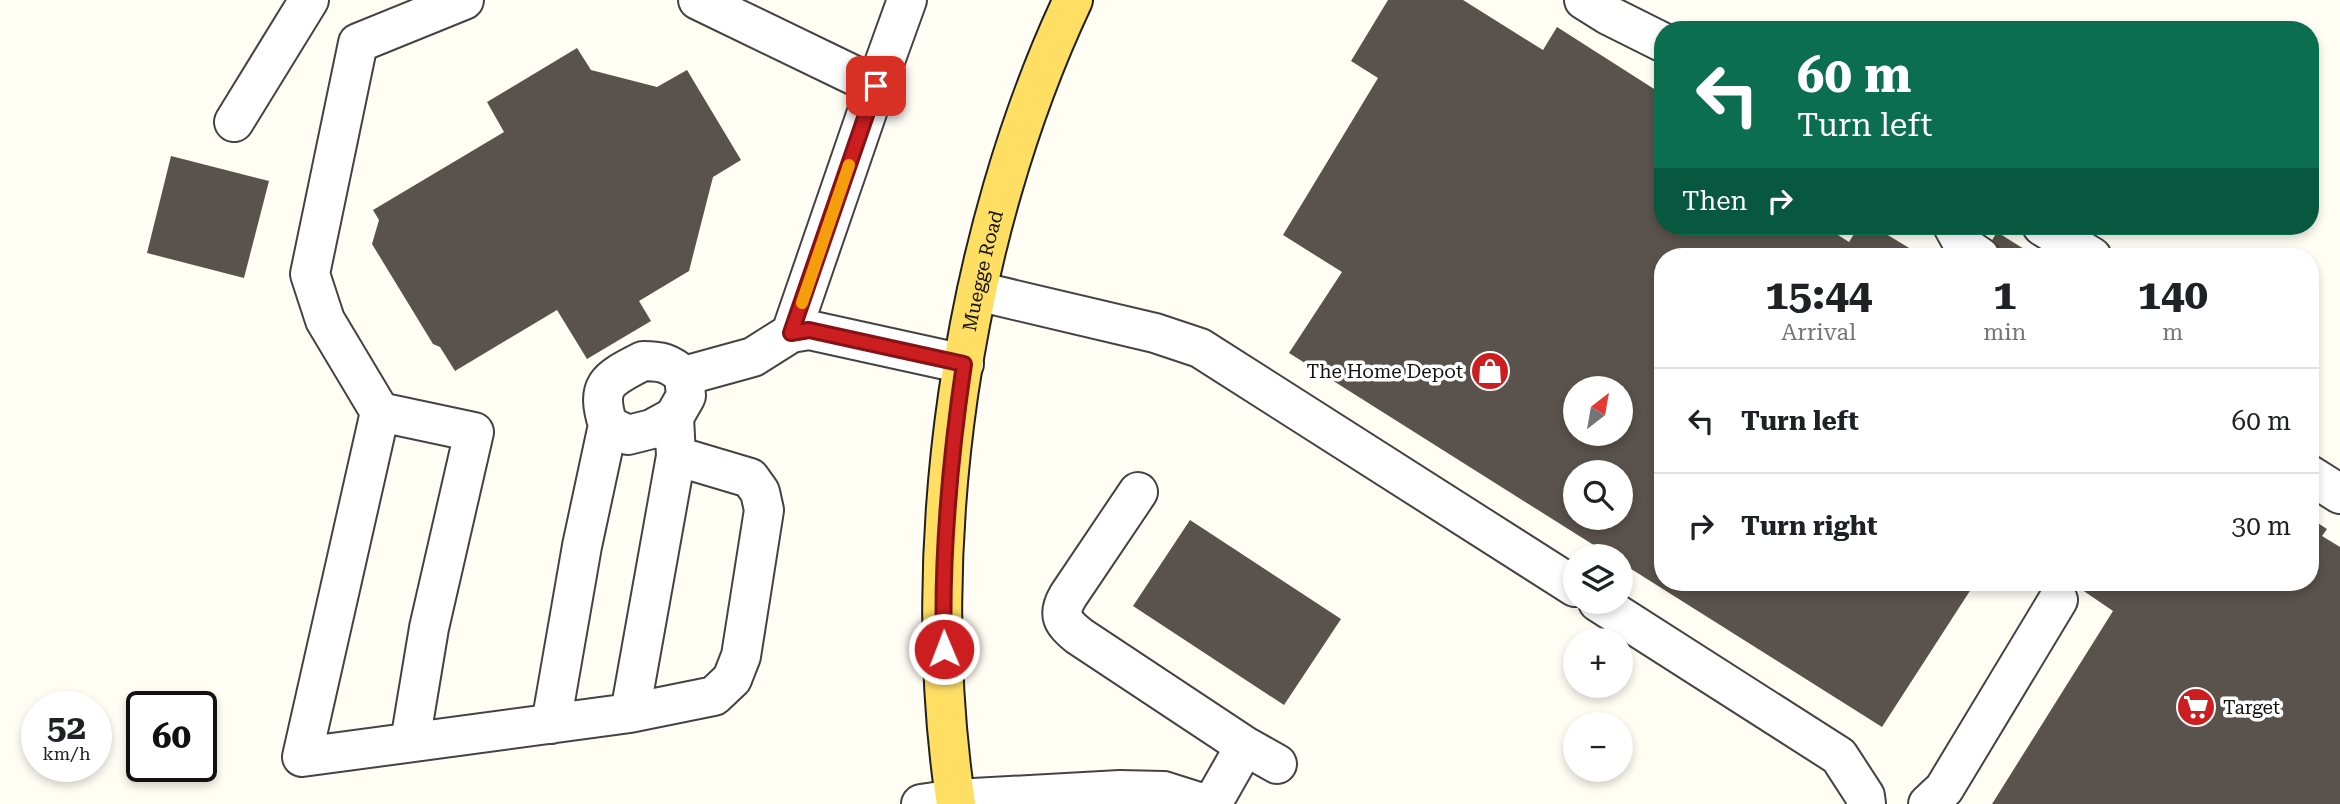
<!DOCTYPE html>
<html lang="en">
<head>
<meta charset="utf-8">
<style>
	:root { --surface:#fff; --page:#f6f6f6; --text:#202124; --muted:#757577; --line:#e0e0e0 }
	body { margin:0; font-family:"Roboto Serif",serif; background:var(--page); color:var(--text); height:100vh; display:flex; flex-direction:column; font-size:26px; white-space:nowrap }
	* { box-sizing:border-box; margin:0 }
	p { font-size:23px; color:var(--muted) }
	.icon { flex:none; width:38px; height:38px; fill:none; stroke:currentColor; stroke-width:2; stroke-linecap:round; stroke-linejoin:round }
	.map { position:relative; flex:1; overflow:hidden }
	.drawer { position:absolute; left:1654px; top:248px; width:665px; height:343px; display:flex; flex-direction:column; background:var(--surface); border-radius:28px; box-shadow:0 4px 10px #0003 }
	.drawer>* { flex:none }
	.hud { position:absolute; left:1654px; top:21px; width:665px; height:214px; border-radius:28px; box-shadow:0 4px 10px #0003; background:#0b6e4f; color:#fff; overflow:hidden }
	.needle { width:46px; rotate:31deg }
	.tools { position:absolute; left:1563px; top:376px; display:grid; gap:14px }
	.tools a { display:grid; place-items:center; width:70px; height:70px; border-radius:50%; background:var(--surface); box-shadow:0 4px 10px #0003; font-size:35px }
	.speed { position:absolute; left:21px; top:691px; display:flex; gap:14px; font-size:35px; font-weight:700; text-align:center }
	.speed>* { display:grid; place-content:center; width:91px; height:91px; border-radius:50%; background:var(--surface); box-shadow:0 4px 10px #0003; line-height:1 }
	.speed small { font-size:18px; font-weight:400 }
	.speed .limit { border:4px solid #111; border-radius:10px; background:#fff; color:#111 }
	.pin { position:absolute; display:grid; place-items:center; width:60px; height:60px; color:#fff; margin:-30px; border-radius:14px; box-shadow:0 4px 10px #0006 }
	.me { position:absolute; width:77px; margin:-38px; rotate:359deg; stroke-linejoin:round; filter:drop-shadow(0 0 5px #0008) }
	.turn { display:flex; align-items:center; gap:24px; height:147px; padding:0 28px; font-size:32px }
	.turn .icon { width:91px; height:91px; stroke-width:2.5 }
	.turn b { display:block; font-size:49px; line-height:60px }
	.then { display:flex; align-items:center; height:66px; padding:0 28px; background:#0003; gap:14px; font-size:26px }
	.eta { display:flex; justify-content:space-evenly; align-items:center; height:119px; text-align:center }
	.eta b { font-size:42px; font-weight:700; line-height:49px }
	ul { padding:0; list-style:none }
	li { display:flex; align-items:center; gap:21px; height:105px; padding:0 28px; border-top:2px solid var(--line) }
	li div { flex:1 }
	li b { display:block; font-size:26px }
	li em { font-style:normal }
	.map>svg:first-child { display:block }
	.building { fill:#5a524c; fill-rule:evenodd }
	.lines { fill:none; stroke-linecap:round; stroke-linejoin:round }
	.minor-casing { stroke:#434343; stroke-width:42 }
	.major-casing { stroke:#212121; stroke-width:42 }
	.minor { stroke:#fff; stroke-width:38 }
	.major { stroke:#ffde64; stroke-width:38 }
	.route-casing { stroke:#851315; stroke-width:18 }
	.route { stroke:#cc1d20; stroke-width:12 }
	.slow { stroke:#f59e0b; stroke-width:12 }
	.labels { text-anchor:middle; stroke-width:7; stroke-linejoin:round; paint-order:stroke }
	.street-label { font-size:19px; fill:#101010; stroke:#fff }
	.poi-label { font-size:19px; fill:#101010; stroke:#fff; text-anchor:end }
</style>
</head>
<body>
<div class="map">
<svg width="2340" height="804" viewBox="0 0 2340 804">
	<rect width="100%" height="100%" fill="#fffdf4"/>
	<path class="building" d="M1388 0H1463L1543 50 1557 27 1662 94V226H1824L1849 242 1859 226H1873L1924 257H1662V583H1975L1882 727 1620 562V556H1611L1289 353 1342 272 1283 235 1378 78 1351 61ZM1575 388H1620V434H1575ZM1575 472H1620V518H1575Z
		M577 48 591 70 657 87 687 70 741 160 713 177 689 271 639 301 651 321 587 359 557 310 455 371 440 347 433 344 372 244 379 220 373 210 504 132 487 102Z
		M171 156 269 181 244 278 147 253Z
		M1997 232 2037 257H1982Z
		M2310 518 2327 529 2322 536 2340 547V804H1992L2113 611 2072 583H2310Z
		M1190 520 1341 619 1284 705 1133 606Z"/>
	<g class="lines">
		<defs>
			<path id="minor" d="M464 0 358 43 310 274 325 320 380 412 302 757 630 713 714 696 732 679 741 656 764 510 760 492 750 478 676 456 674 417
				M698 0 876 86 791 333
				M1584 0 1608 15 1662 42
				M876 86 907 0
				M234 122 309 0
				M1953 226 1964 246 1980 257
				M2042 226 2092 257
				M977 291 1155 333 1200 348 1575 587
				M643 361C661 361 670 363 684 376L686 396 674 417 652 429 628 435 608 425C595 384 608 379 643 361Z
				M684 376 753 357 791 333 809 330 964 364
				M380 412 474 432 429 628 410 742
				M2310 475 2340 494
				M1138 492 1068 596C1057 615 1062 622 1079 636L1245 746 1212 804
				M1598 602 1839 756 1865 796 1866 804
				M630 713 676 456
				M551 724 582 546 608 425
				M1245 746 1277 764
				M921 804 955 799 1120 790 1164 791 1205 804
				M1928 804 1944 789 2058 600"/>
			<g id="major">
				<path id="s1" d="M956 804C917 547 962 236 1073 0"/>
			</g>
		</defs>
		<use href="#minor" class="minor-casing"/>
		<use href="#major" class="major-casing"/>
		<use href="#minor" class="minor"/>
		<use href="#major" class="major"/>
	</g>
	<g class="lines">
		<defs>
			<path id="route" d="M876 86 791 333 809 330 964 364C950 459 941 553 944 649"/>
		</defs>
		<use href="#route" class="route-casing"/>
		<use href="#route" class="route"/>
		<path class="slow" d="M802 303 849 165"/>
	</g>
	<defs>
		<symbol id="shop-disc" viewBox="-11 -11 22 22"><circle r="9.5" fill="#cc1d20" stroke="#fff"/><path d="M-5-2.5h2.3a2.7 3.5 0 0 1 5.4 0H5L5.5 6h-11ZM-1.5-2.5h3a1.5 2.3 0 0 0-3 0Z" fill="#fff"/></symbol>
		<symbol id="supermarket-disc" viewBox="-11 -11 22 22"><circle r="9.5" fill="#cc1d20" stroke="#fff"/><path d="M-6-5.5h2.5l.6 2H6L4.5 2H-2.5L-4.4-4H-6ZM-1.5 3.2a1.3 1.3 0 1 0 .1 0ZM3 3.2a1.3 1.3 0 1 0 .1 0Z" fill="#fff"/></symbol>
	</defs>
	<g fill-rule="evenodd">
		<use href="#shop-disc" x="1468" y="349" width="44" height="44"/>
		<use href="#supermarket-disc" x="2174" y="685" width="44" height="44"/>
	</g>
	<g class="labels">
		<g class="street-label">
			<text dy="7" stroke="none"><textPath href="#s1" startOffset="537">Muegge Road</textPath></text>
		</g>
		<g class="poi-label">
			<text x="1463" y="378">The Home Depot</text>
			<text x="2223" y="714" text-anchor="start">Target</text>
		</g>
	</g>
</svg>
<div class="tools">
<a><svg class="needle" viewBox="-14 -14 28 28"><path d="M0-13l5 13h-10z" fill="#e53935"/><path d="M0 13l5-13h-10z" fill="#757577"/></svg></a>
<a><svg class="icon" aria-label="search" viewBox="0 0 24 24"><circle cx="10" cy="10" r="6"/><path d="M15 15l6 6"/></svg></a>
<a><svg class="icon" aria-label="layers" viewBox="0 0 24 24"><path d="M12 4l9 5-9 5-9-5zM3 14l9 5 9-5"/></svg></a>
<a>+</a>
<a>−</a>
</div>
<div class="speed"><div>52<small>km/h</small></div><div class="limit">60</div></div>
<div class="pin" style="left:876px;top:86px;background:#d93025"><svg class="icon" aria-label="arrive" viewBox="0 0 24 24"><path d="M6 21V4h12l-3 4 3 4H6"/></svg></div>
<svg class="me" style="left:944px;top:649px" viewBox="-20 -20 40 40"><circle r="17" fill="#cc1d20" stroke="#fff" stroke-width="3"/><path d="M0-11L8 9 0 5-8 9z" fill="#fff"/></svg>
<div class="hud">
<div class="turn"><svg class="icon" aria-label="left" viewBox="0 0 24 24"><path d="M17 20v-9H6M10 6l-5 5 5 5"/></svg><div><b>60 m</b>Turn left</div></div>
<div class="then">Then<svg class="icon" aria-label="right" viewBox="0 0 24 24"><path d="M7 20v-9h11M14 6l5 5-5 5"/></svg></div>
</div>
<section class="drawer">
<div class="eta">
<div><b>15:44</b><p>Arrival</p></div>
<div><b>1</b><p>min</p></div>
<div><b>140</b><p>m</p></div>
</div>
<ul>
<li><svg class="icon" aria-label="left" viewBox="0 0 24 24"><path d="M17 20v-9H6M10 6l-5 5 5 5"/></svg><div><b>Turn left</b></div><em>60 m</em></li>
<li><svg class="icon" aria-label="right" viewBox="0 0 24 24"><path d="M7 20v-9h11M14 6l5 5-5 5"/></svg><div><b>Turn right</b></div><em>30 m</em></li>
</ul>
</section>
</div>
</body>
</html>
